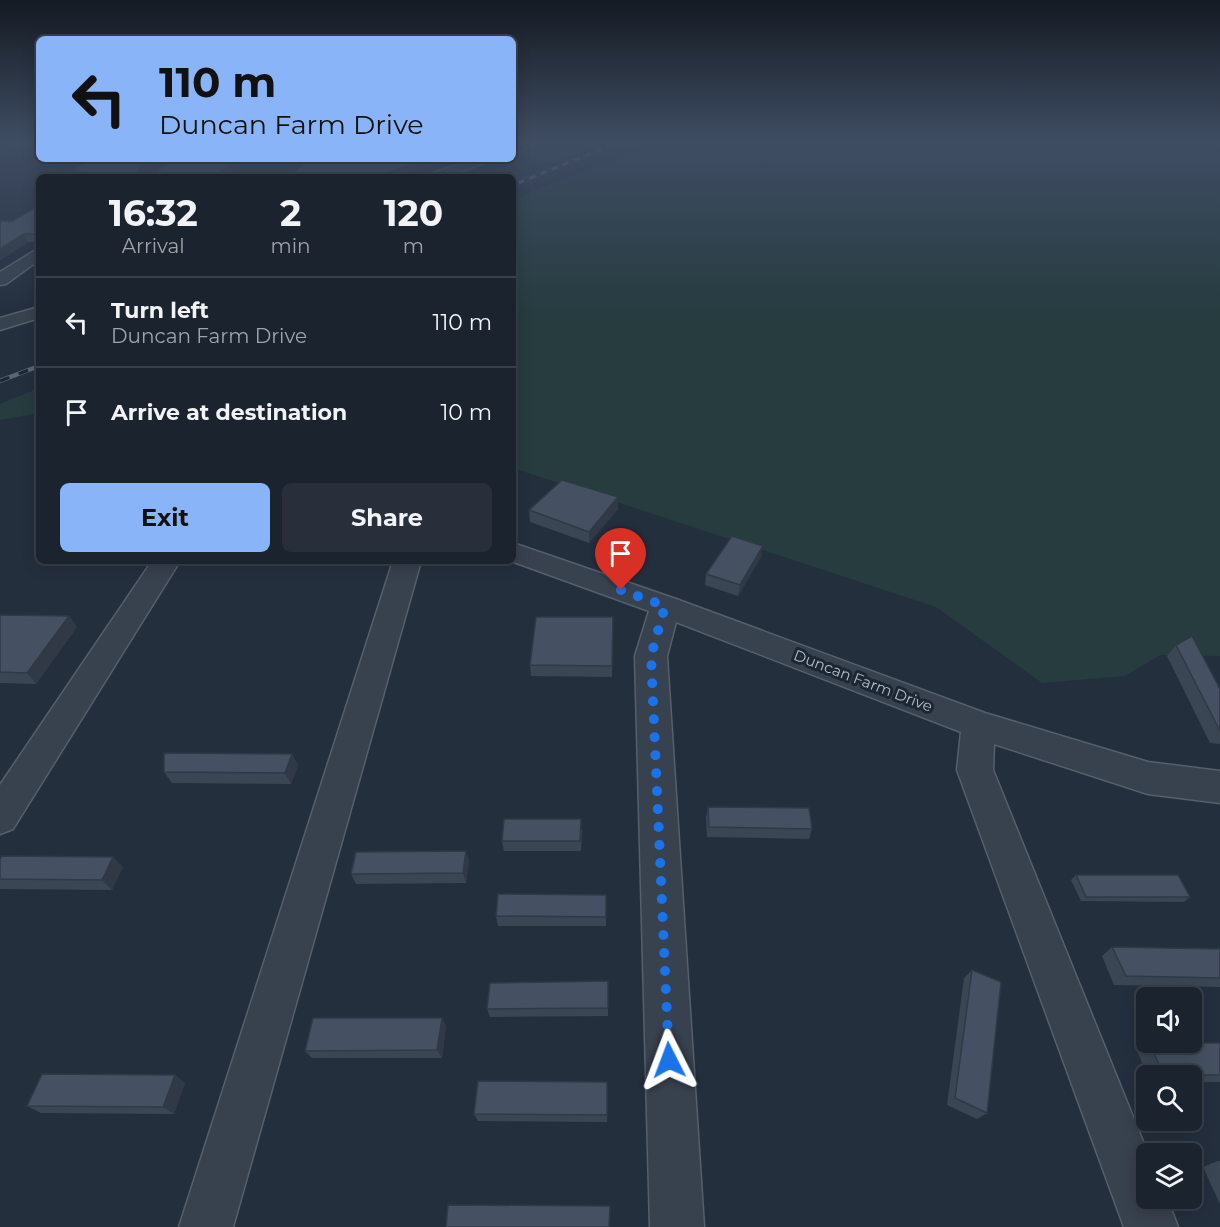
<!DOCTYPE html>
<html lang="en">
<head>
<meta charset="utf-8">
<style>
	:root { --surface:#1b232e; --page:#282f3a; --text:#f1f3f6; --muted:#a0a4aa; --line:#39404a; --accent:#8ab4f8 }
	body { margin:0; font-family:Montserrat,sans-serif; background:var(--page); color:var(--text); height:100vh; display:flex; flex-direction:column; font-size:22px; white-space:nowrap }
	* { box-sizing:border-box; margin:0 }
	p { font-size:20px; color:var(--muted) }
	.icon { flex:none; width:33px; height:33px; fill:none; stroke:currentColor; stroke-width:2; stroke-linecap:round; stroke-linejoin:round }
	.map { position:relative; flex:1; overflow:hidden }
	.side { position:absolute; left:36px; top:174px; width:480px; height:390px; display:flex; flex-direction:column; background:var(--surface); border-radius:9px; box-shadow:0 3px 15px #0003,0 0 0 2px var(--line) }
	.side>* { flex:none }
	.banner { position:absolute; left:36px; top:36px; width:480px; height:126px; border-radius:9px; box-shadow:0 3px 15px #0003,0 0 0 2px var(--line); background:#8ab4f8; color:#111; overflow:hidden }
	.controls { position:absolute; left:1136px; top:987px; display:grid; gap:12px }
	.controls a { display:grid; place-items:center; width:66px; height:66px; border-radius:9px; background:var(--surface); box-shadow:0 3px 15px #0003,0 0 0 2px var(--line); font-size:30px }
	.pin { position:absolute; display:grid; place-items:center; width:51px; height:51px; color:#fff; margin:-62px -26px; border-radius:50% 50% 50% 0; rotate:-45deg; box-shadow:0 0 6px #0007 }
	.pin .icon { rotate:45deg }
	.me { position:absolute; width:66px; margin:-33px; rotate:357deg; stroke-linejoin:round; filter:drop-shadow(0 0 4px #0008) }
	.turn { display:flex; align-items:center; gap:21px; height:126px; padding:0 24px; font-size:27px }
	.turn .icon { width:78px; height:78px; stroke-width:2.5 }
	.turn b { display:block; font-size:42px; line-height:51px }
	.eta { display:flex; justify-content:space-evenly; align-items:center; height:102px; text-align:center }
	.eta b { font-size:36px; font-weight:700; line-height:42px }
	.button { display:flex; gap:12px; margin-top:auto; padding:12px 24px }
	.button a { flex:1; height:69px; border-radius:9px; background:var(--accent); color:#111; font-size:24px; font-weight:700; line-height:69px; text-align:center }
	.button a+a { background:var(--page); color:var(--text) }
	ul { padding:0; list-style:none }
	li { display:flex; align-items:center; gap:18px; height:90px; padding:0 24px; border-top:2px solid var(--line) }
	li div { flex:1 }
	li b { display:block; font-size:22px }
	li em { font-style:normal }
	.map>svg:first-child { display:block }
	.green { fill:#263c3f }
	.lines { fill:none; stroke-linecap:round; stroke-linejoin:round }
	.minor-casing { stroke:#565f6c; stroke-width:3 }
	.minor { fill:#38414e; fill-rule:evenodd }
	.rail-far1-casing { stroke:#5a6575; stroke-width:3 }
	.rail-casing { stroke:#5a6575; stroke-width:4.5 }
	.rail-far1 { stroke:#1d2633; stroke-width:2; stroke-dasharray:6; stroke-linecap:butt }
	.rail { stroke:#1d2633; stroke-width:3; stroke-dasharray:10; stroke-linecap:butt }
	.wall { fill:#3b4654 }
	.shaded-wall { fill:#303945 }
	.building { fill:#455162; stroke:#303945; stroke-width:1.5 }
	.route { stroke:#1a73e8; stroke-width:10; stroke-dasharray:0 18 }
	.labels { text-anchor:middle; stroke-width:6; stroke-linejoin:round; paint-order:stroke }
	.street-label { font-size:15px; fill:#b4bcc9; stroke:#1d2633 }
</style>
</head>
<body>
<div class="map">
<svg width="1220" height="1227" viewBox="0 0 1220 1227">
	<rect width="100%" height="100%" fill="#242f3e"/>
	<path class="green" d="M557 142H607L556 164 517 157Z
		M658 142H1220V656L1160 655 1125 676 1042 683 936 607 513 468V199Z
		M39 388V413L0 420V404Z"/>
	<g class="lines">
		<defs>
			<path id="minor" d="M513 142H525L532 146 513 155Z
				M476 159H494L447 177H429L430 174Z
				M39 248V260L6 284 0 285V272Z
				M39 307V318L0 330V318Z
				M513 543 676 599 985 713 1148 762 1220 771V803L1148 794 994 744 993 770 1148 1154H1146V1198H1167L1178 1227H1124L957 770 961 732 676 622 667 656 704 1227H650L635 656 649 611 511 561H513Z
				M152 561H180L13 829 0 834V785Z
				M393 561H421L233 1227H179Z"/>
		</defs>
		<use href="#minor" class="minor-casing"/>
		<use href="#minor" class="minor"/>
		<defs>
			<path id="rail-far1" d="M513 185 619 142"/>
			<path id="rail" d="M0 381 39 366"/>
		</defs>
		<use href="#rail-far1" class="rail-far1-casing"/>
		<use href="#rail" class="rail-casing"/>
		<use href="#rail-far1" class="rail-far1"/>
		<use href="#rail" class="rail"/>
	</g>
	<path class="wall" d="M39 205V242H28L0 260V221H13Z
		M618 509 589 543 530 522 529 510Z
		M763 546 761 557 738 596 705 585 706 574Z
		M0 615 69 616 77 627 36 684 0 683Z
		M613 617 612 677 531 676 530 665Z
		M1176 645 1220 689V744L1210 743 1167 656Z
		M292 754 298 765 291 784 172 783 164 772Z
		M708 807 812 829 809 839 707 837 706 817Z
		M582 830 581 851H504L502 841Z
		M0 859 123 867 112 890 0 889Z
		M469 861 466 883 356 884 351 874Z
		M1076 875 1190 897 1184 902 1081 901 1071 880Z
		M606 895V926H498L496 916Z
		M1112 947 1220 949V987L1114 985 1102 956Z
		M972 970 987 1113 977 1119 947 1105 964 978Z
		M608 981V1016L490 1017 487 1009Z
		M442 1018 446 1026 442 1058H312L305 1051Z
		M1149 1043H1220V1082H1191V1076H1148L1137 1051Z
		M175 1075 185 1083 174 1114 41 1113 27 1106Z
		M607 1082V1122L478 1121 474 1114Z
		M1218 1161H1220V1204L1203 1167Z"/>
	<path class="shaded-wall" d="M9 142H38V144L13 149 0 155V147Z
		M152 159H163L142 175 139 172V168Z
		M237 159H248L224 177H213Z
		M431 159H453L396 177H373Z
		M24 234 28 242 0 260V249Z
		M618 497V509L589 543V532Z
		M763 546 761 557 738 596 740 585Z
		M69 616 77 627 36 684 27 673Z
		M292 754 298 765 291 784 285 773Z
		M466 851 469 861 466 883 463 873Z
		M113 857 123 867 112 890 102 880Z
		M442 1018 446 1026 442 1058 437 1050Z
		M175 1075 185 1083 174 1114 163 1107Z"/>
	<path class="building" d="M0 142H9L0 147Z
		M90 159H152L139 168V172H156L174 159H237L213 177H69L79 170H73Z
		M308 159H431L373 177H290Z
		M39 205V234H24L0 249V221H13Z
		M562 480 618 497 589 532 529 510Z
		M732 536 763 546 740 585 706 574Z
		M0 615 69 616 27 673 0 672Z
		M536 617H613L612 666 530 665Z
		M1192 636 1220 689V731L1176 645Z
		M164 753 292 754 285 773 164 772Z
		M708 807 809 808 812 829 709 827Z
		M504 819H581L580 841H502Z
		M466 851 463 873 351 874 356 852Z
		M2 856 113 857 102 880 0 879V859Z
		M1076 875H1178L1190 897H1086Z
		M498 894 606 895V917L496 916Z
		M1112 947 1220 949V978L1126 976Z
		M972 970 1001 982 987 1113 955 1098Z
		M608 981V1008L487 1009 490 983Z
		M313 1018H442L437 1050 305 1051Z
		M1149 1043H1220V1075H1164Z
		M42 1074 175 1075 163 1107 27 1106Z
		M478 1081 607 1082V1115L474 1114Z
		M448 1205 610 1206 609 1227H446Z"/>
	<linearGradient id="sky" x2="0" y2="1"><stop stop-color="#141a22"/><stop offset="0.45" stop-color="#3f4d63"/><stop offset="1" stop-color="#3f4d63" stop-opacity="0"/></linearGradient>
	<rect width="1220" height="314" fill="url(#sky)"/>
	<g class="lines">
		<path class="route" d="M621 590 665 606 651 656 669 1060"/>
	</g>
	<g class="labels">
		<g class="street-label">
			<text transform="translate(863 681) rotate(21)" y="5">Duncan Farm Drive</text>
		</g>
	</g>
</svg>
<div class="controls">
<a><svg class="icon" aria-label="sound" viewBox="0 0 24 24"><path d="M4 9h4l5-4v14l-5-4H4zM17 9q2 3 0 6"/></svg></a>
<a><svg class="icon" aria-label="search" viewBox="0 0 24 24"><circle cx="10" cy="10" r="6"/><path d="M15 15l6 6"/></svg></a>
<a><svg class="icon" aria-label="layers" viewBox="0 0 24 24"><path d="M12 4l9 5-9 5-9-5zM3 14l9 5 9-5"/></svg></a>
</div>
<div class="pin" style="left:621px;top:590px;background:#d93025"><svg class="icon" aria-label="arrive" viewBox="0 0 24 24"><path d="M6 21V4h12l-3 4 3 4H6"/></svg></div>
<svg class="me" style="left:669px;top:1060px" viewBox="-20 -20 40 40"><path d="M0-17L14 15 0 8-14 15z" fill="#1a73e8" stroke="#fff" stroke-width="4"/></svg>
<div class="banner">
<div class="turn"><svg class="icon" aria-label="left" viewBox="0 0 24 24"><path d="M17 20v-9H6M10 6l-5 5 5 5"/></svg><div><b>110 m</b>Duncan Farm Drive</div></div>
</div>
<section class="side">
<div class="eta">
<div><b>16:32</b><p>Arrival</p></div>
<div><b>2</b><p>min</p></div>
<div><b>120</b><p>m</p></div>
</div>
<ul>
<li><svg class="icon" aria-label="left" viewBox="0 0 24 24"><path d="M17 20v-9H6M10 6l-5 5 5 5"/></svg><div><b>Turn left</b><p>Duncan Farm Drive</p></div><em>110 m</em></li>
<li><svg class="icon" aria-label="arrive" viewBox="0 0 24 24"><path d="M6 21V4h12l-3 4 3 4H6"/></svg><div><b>Arrive at destination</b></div><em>10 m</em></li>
</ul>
<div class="button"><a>Exit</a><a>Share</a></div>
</section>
</div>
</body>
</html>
